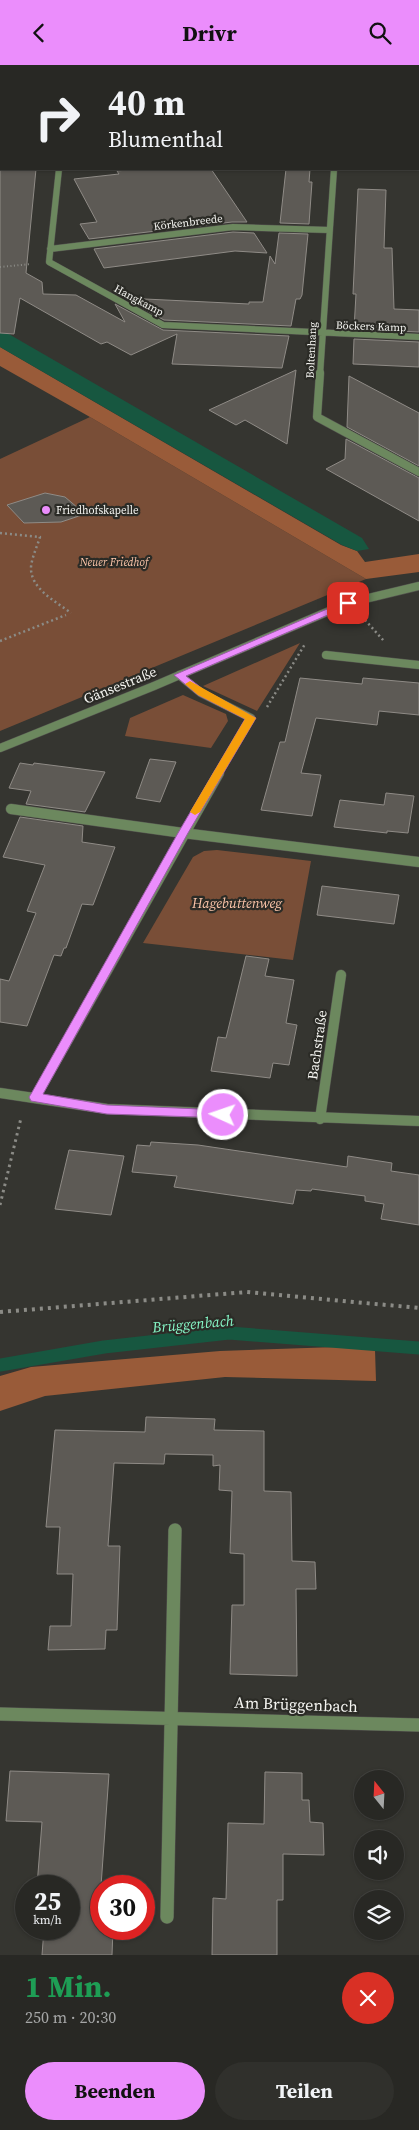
<!DOCTYPE html>
<html lang="de">
<head>
<meta charset="utf-8">
<style>
	:root { --surface:#282824; --page:#30302c; --text:#f1f3f6; --muted:#a5a6a6; --line:#444441; --accent:#eb8dfc }
	body { margin:0; font-family:"Source Serif 4",serif; background:var(--page); color:var(--text); height:100vh; display:flex; flex-direction:column; font-size:19px; white-space:nowrap }
	* { box-sizing:border-box; margin:0 }
	p { font-size:16px; color:var(--muted) }
	.icon { flex:none; width:28px; height:28px; fill:none; stroke:currentColor; stroke-width:2; stroke-linecap:round; stroke-linejoin:round }
	.map { position:relative; height:1890px; overflow:hidden }
	.sheet { display:flex; flex-direction:column; background:var(--surface); flex:1 }
	.sheet>* { flex:none }
	.banner { position:absolute; left:0px; top:0px; width:420px; height:105px; box-shadow:0 1px 4px #0004,0 0 0 1px var(--line); background:#282824; color:var(--text); overflow:hidden }
	.needle { width:32px; rotate:342deg }
	.controls { position:absolute; left:354px; top:1705px; display:grid; gap:10px }
	.controls a { display:grid; place-items:center; width:50px; height:50px; border-radius:50%; background:var(--surface); box-shadow:0 1px 4px #0004,0 0 0 1px var(--line); font-size:25px }
	.speed { position:absolute; left:15px; top:1810px; display:flex; gap:10px; font-size:25px; font-weight:700; text-align:center }
	.speed>* { display:grid; place-content:center; width:65px; height:65px; border-radius:50%; background:var(--surface); box-shadow:0 1px 4px #0004,0 0 0 1px var(--line); line-height:1 }
	.speed small { font-size:12px; font-weight:400 }
	.speed .limit { border:8px solid #d22; background:#fff; color:#111 }
	.pin { position:absolute; display:grid; place-items:center; width:42px; height:42px; color:#fff; margin:-21px; border-radius:10px; box-shadow:0 2px 8px #0006 }
	.me { position:absolute; width:55px; margin:-28px; rotate:273deg; stroke-linejoin:round; filter:drop-shadow(0 0 4px #0008) }
	.turn { display:flex; align-items:center; gap:18px; height:105px; padding:0 25px; font-size:22px }
	.turn .icon { width:65px; height:65px; stroke-width:2.5 }
	.turn b { display:block; font-size:35px; line-height:42px }
	.round { display:grid; place-items:center; flex:none; width:52px; height:52px; border-radius:26px; background:var(--page) }
	.head { display:flex; align-items:center; justify-content:space-between; height:85px; padding:0 25px }
	h1 { font-size:30px; font-weight:700; line-height:38px; color:#1e9e55 }
	.button { display:flex; gap:10px; margin-top:auto; padding:10px 25px }
	.button a { flex:1; height:58px; border-radius:30px; background:var(--accent); color:#111; font-size:20px; font-weight:700; line-height:58px; text-align:center }
	.button a+a { background:var(--page); color:var(--text) }
	header { display:flex; justify-content:space-between; align-items:center; height:65px; padding:0 25px; background:var(--accent); color:#111; font-size:22px; font-weight:700 }
	.map>svg:first-child { display:block }
	.green { fill:#794e37 }
	.forest { fill:#995b39 }
	.water { fill:#175740 }
	.lines { fill:none; stroke-linecap:round; stroke-linejoin:round }
	.stream { stroke:#175740; stroke-width:13 }
	.building { fill:#5d5a55; stroke:#8f8b86 }
	.street-far3-casing { stroke:#54544f; stroke-width:7 }
	.street-far2-casing { stroke:#54544f; stroke-width:9 }
	.street-far1-casing { stroke:#54544f; stroke-width:11 }
	.street-casing { stroke:#54544f; stroke-width:14 }
	.path-far3 { stroke:#8b8b86; stroke-width:2; stroke-dasharray:1 2.5; stroke-linecap:butt }
	.path-far2 { stroke:#8b8b86; stroke-width:2.5; stroke-dasharray:2 3; stroke-linecap:butt }
	.path-far1 { stroke:#8b8b86; stroke-width:3; stroke-dasharray:2.5 4; stroke-linecap:butt }
	.path { stroke:#8b8b86; stroke-width:4; stroke-dasharray:3 5; stroke-linecap:butt }
	.street-far3 { stroke:#6c885e; stroke-width:6 }
	.street-far2 { stroke:#6c885e; stroke-width:8 }
	.street-far1 { stroke:#6c885e; stroke-width:10 }
	.street { stroke:#6c885e; stroke-width:13 }
	.route { fill:#eb8dfc; stroke:#995ca4 }
	.slow { fill:#f59e0b }
	.poi-dot { fill:#eb8dfc; stroke:#2b2b26; stroke-width:2 }
	.labels { text-anchor:middle; stroke-width:4.5; stroke-linejoin:round; paint-order:stroke }
	.far-street-label { font-size:11px; fill:#f5f5f1; stroke:#2b2b26 }
	.far-poi-label { font-size:11px; fill:#f5f5f1; stroke:#2b2b26; text-anchor:start }
	.far-park-label { font-size:11px; font-style:italic; fill:#fec6aa; stroke:#2b2b26 }
	.street-label { font-size:14px; fill:#f5f5f1; stroke:#2b2b26 }
	.park-label { font-size:14px; font-style:italic; fill:#fec6aa; stroke:#2b2b26 }
	.water-label { font-size:15px; font-style:italic; fill:#86f7c7; stroke:#2b2b26 }
	.near-street-label { font-size:16px; fill:#f5f5f1; stroke:#2b2b26 }
</style>
</head>
<body>
<header><svg class="icon" aria-label="back" viewBox="0 0 24 24"><path d="M15 5l-7 7 7 7"/></svg>Drivr<svg class="icon" aria-label="search" viewBox="0 0 24 24"><circle cx="10" cy="10" r="6"/><path d="M15 15l6 6"/></svg></header>
<div class="map">
<svg width="419" height="1890" viewBox="0 0 419 1890">
	<rect width="100%" height="100%" fill="#353530"/>
	<path class="green" d="M90 352 366 514 0 666V394Z
		M300 578 257 646 203 621Z
		M183 630 226 649 228 656 211 683 125 671 130 653Z
		M217 785 311 796 293 895 143 878 193 792 204 786Z"/>
	<path class="forest" d="M0 282 341 480 357 486 365 497 419 489V507L366 514 90 352 0 301Z
		M337 1282 375 1285 376 1316 225 1312 45 1331 0 1346V1311L31 1302 220 1286Z"/>
	<path class="water" d="M0 264 362 473 369 484 357 486 342 480 0 282Z"/>
	<g class="lines">
		<path class="stream" d="M0 1300 104 1282 229 1268 419 1283"/>
	</g>
	<path class="building" d="M0 104H36L26 208 42 217 43 229 76 230 125 257 115 239 163 265 289 271 282 303 172 299 177 269 131 290 107 277 101 279 20 233 14 269 0 268Z
		M138 104H211L247 157H232L89 174 80 159 97 157 74 114 119 109 117 106Z
		M286 104H310L309 117H312L309 159 280 158Z
		M358 124 386 125 384 183H392L394 244 419 245V267L354 264 356 229H353Z
		M233 167 254 168 267 188 235 186 104 203 94 184Z
		M279 168 308 169 302 230 300 234H296L291 261 164 255 124 233 249 239V237H263L270 191 275 199Z
		M354 274 419 277V302L353 299Z
		M296 305 287 379 245 355 236 360 209 345Z
		M349 311 419 348V401L347 362Z
		M346 374 419 413V456L326 404 345 394Z
		M45 428 65 432 85 449 61 457 24 458 7 440Z
		M300 613 362 619 363 613 419 618V650L379 646 377 660 316 653 301 708 321 710 312 751 261 745 280 677H285Z
		M150 694 176 697 160 737 136 733Z
		M20 698 33 700 34 698 105 707 85 747 26 739 31 726 9 723Z
		M386 728 414 731 408 768 387 766V768L334 762 340 735 384 740Z
		M20 752 83 761 82 777 115 782 93 840 82 839 66 883H64L61 891 54 890 27 961 0 957V914L9 916 36 848 27 846 45 800 3 792Z
		M322 821 399 830 394 859 317 850Z
		M246 891 269 894 265 911 294 915 286 958 297 960 289 1000 273 998 270 1013 211 1006 218 972 226 973Z
		M151 1077 198 1080 347 1102 348 1091 392 1098 391 1106 419 1110V1160L381 1154 384 1139 365 1136V1131L312 1124 311 1126 296 1125 293 1139 174 1122 177 1111 132 1107 137 1080 150 1081Z
		M69 1085 124 1091 111 1150 55 1144Z
		M146 1352 215 1354 214 1365 264 1366V1426L291 1427 292 1496 315 1497 316 1524H296L297 1611 230 1609 232 1540H244V1489L230 1488 232 1426 219 1425 220 1400 213 1401V1390L165 1389 164 1399 114 1398 108 1481H120L117 1565H106L105 1584 48 1585 50 1561H71L73 1509H57L60 1462H46L55 1365 145 1367Z
		M10 1706 109 1709 101 1821V1864H113L112 1890H42L44 1864H69V1821H37L42 1757 6 1756Z
		M265 1707 302 1708V1735H309L310 1757 323 1758 324 1790 283 1789V1835H277V1890H212L213 1833 226 1834 228 1758 264 1759Z"/>
	<g class="lines">
		<defs>
			<path id="street-far3" d="M59 104 49 197 163 260 419 272
				M50 184 233 162 329 165
				M320 310 334 104"/>
			<path id="street-far2" d="M320 308 317 352 419 407
				M326 590 419 600
				M179 610 201 628 251 653 218 709
				M0 683 154 621 348 538 419 521"/>
			<path id="street-far1" d="M11 744 183 768 419 797
				M0 1028 107 1044 419 1056
				M35 1033 219 708
				M320 1054 341 910"/>
			<path id="street" d="M0 1649 419 1660
				M167 1852 175 1465"/>
		</defs>
		<use href="#street-far3" class="street-far3-casing"/>
		<use href="#street-far2" class="street-far2-casing"/>
		<use href="#street-far1" class="street-far1-casing"/>
		<use href="#street" class="street-casing"/>
		<path class="path-far3" d="M0 202 31 199"/>
		<path class="path-far2" d="M0 468 40 472C37 482 32 492 31 502 30 524 57 537 71 548
			M365 555 384 576
			M0 576 66 550
			M267 642 305 579"/>
		<path class="path-far1" d="M0 1140 21 1053"/>
		<path class="path" d="M0 1247 247 1227 419 1243"/>
		<use href="#street-far3" class="street-far3"/>
		<use href="#street-far2" class="street-far2"/>
		<use href="#street-far1" class="street-far1"/>
		<use href="#street" class="street"/>
	</g>
	<path class="route" d="M348 535 351 536V540L186 611 204 625 256 653 188 768 43 1029 107 1040 223 1045 227 1046 229 1050 227 1053 107 1049 31 1036 29 1032 31 1029 178 768 245 654 198 630 174 610Z"/>
	<path class="slow" d="M190 616 256 653 200 747 195 750 190 747 245 654 198 630 185 619Z"/>
	<circle class="poi-dot" cx="46" cy="445" r="5"/>
	<g class="labels">
		<g class="far-street-label">
			<text transform="translate(188 157) rotate(-7)" y="4">Körkenbreede</text>
			<text transform="translate(139 235) rotate(28)" y="4">Hangkamp</text>
			<text transform="translate(371 261) rotate(2)" y="4">Böckers Kamp</text>
			<text transform="translate(311 285) rotate(-87)" y="4">Boltenhang</text>
		</g>
		<g class="far-poi-label">
			<text x="56" y="449">Friedhofskapelle</text>
		</g>
		<g class="far-park-label">
			<text x="114" y="501">Neuer Friedhof</text>
		</g>
		<g class="street-label">
			<text transform="translate(120 620) rotate(-22)" y="5">Gänsestraße</text>
			<text transform="translate(317 980) rotate(-82)" y="5">Bachstraße</text>
		</g>
		<g class="park-label">
			<text x="237" y="843">Hagebuttenweg</text>
		</g>
		<g class="water-label">
			<text transform="translate(193 1259) rotate(-5)" y="5">Brüggenbach</text>
		</g>
		<g class="near-street-label">
			<text transform="translate(296 1639) rotate(2)" y="6">Am Brüggenbach</text>
		</g>
	</g>
</svg>
<div class="controls">
<a><svg class="needle" viewBox="-14 -14 28 28"><path d="M0-13l5 13h-10z" fill="#e53935"/><path d="M0 13l5-13h-10z" fill="#a5a6a6"/></svg></a>
<a><svg class="icon" aria-label="sound" viewBox="0 0 24 24"><path d="M4 9h4l5-4v14l-5-4H4zM17 9q2 3 0 6"/></svg></a>
<a><svg class="icon" aria-label="layers" viewBox="0 0 24 24"><path d="M12 4l9 5-9 5-9-5zM3 14l9 5 9-5"/></svg></a>
</div>
<div class="speed"><div>25<small>km/h</small></div><div class="limit">30</div></div>
<div class="pin" style="left:348px;top:538px;background:#d93025"><svg class="icon" aria-label="arrive" viewBox="0 0 24 24"><path d="M6 21V4h12l-3 4 3 4H6"/></svg></div>
<svg class="me" style="left:223px;top:1050px" viewBox="-20 -20 40 40"><circle r="17" fill="#eb8dfc" stroke="#fff" stroke-width="3"/><path d="M0-11L8 9 0 5-8 9z" fill="#fff"/></svg>
<div class="banner">
<div class="turn"><svg class="icon" aria-label="right" viewBox="0 0 24 24"><path d="M7 20v-9h11M14 6l5 5-5 5"/></svg><div><b>40 m</b>Blumenthal</div></div>
</div>
</div>
<section class="sheet">
<div class="head"><div><h1>1 Min.</h1><p>250 m · 20:30</p></div><a class="round" style="background:#d93025;color:#fff"><svg class="icon" aria-label="close" viewBox="0 0 24 24"><path d="M6 6l12 12M18 6L6 18"/></svg></a></div>
<div class="button"><a>Beenden</a><a>Teilen</a></div>
</section>
</body>
</html>
